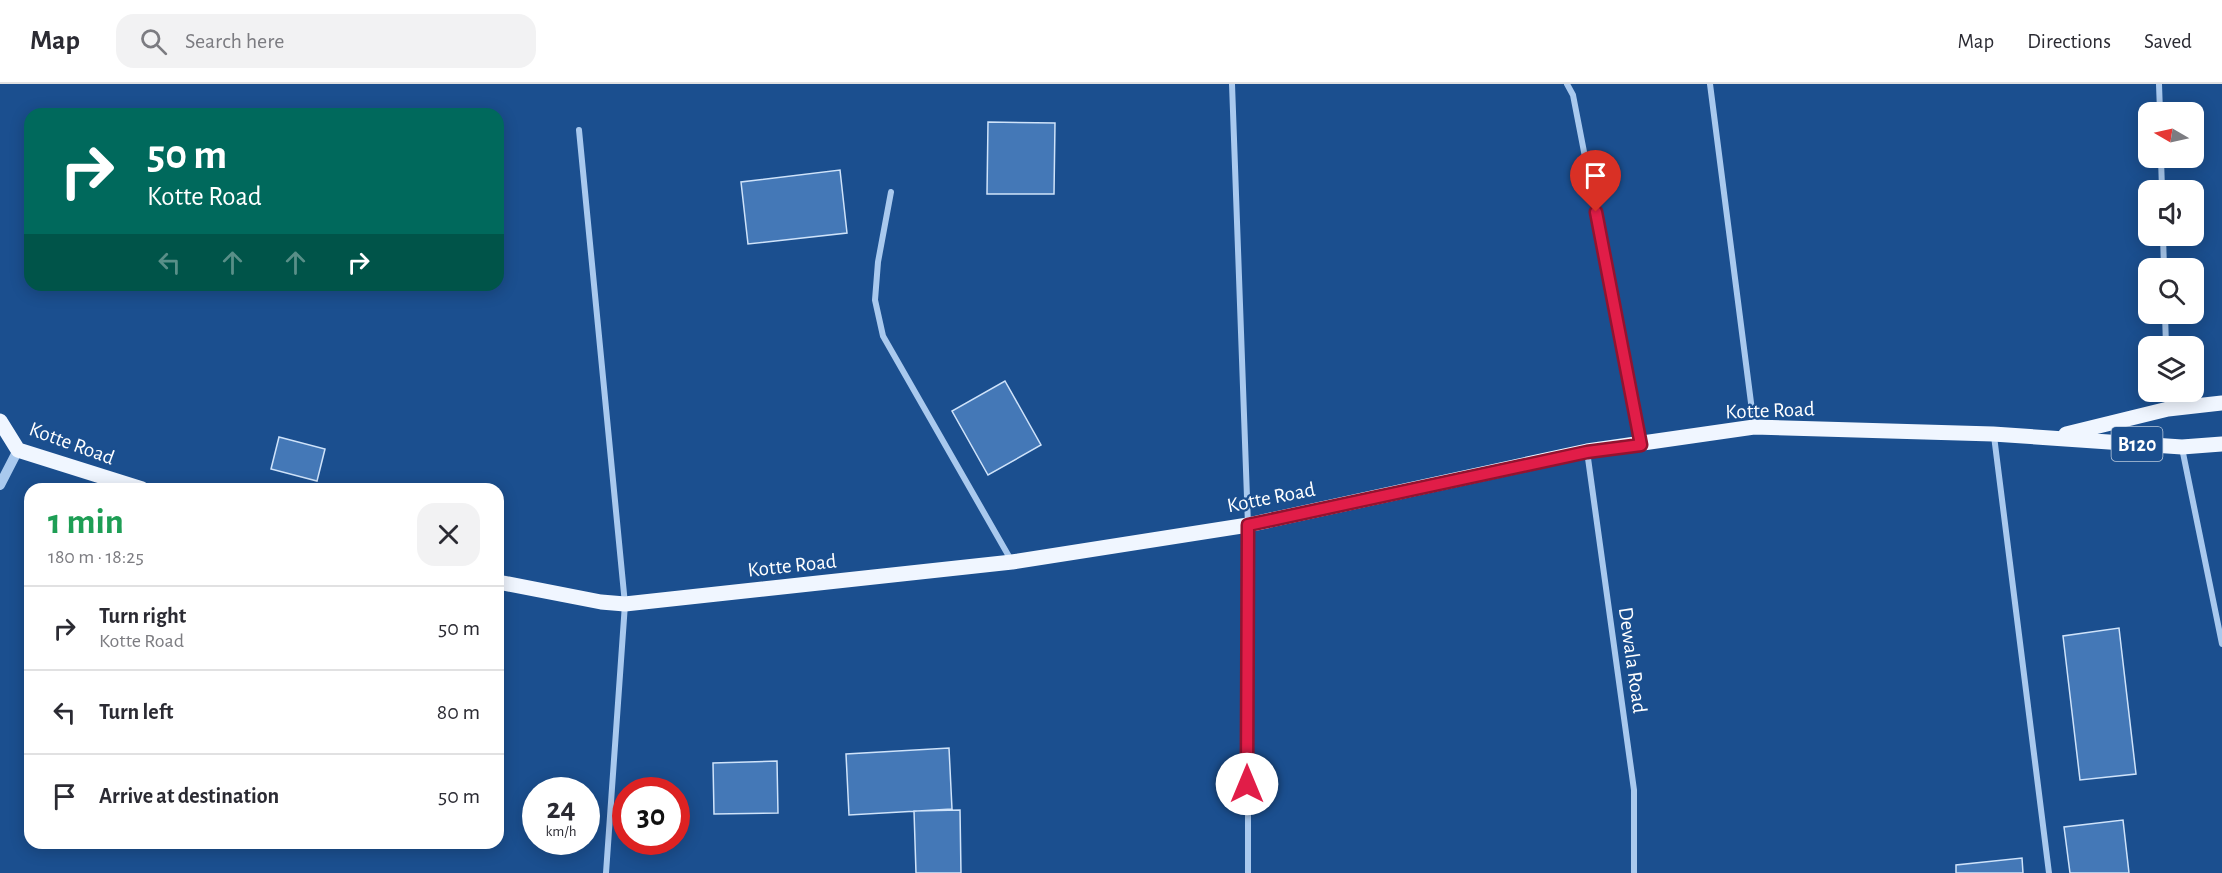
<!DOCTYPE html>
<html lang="en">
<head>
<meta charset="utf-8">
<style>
	:root { --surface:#fff; --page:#f2f2f3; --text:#2b2b33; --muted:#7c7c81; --line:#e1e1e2 }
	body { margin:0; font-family:"Alegreya Sans",sans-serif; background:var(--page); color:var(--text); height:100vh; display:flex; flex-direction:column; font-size:22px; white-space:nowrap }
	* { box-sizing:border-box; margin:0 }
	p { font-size:20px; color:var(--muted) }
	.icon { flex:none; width:33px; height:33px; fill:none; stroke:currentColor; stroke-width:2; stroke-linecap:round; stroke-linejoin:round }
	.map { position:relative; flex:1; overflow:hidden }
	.side { position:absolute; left:24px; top:399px; width:480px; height:366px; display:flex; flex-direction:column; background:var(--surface); border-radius:18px; box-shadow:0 3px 15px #0003 }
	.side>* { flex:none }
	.top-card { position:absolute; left:24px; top:24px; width:480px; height:183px; border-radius:18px; box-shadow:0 3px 15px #0003; background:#00695c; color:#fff; overflow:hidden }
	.needle { width:39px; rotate:279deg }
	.tools { position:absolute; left:2138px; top:18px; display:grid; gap:12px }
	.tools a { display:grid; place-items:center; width:66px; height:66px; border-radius:12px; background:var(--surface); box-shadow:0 3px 15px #0003; font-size:30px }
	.speed { position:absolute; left:522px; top:693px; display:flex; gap:12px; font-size:30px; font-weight:700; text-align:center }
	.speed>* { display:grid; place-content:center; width:78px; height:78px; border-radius:50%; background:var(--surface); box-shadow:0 3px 15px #0003; line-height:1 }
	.speed small { font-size:15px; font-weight:400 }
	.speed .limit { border:9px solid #d22; background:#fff; color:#111 }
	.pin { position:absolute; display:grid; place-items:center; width:51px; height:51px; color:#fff; margin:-62px -26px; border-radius:50% 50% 50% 0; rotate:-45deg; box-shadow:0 0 6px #0007 }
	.pin .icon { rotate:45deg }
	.me { position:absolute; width:66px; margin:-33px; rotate:0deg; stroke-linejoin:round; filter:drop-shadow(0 0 4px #0008) }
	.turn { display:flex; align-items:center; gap:21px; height:126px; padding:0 24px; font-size:27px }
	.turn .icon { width:78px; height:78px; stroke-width:2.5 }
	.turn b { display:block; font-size:42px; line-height:51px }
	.lanes { display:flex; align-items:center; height:57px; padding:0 24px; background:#0003; justify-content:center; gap:30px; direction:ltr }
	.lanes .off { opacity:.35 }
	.round { display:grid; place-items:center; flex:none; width:63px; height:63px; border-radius:18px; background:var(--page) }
	.head { display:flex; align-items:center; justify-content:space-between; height:102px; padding:0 24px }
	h1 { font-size:36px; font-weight:700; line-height:45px; color:#1e9e55 }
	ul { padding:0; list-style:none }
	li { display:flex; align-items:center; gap:18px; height:84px; padding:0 24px; border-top:2px solid var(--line) }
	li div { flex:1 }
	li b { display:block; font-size:22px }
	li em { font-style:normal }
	header { display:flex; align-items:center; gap:36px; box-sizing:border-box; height:84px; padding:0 30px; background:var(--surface); border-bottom:2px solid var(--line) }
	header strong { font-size:28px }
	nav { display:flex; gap:33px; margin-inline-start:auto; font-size:21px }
	.search { width:420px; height:54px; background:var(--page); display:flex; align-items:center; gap:15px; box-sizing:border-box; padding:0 21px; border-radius:18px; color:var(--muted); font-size:22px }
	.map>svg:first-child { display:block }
	.building { fill:#4478b7; stroke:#cfe3fa; stroke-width:1.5 }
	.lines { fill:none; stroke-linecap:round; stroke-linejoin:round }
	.minor { stroke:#a9c9ee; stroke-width:6 }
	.tertiary { stroke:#a9c9ee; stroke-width:10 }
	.primary { stroke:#f0f6ff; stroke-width:15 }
	.route-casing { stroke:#92132f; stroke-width:15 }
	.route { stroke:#e11d48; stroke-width:10 }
	.labels { text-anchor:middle; stroke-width:4.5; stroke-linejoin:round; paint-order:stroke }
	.shield { fill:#1b4f8f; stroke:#bbcadd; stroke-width:1.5 }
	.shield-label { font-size:20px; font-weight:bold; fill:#fff }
	.street-label { font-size:21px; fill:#fff; stroke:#1b4f8f }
</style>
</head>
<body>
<header>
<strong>Map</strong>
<div class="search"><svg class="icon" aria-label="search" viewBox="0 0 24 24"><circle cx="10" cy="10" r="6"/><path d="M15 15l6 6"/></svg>Search here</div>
<nav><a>Map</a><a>Directions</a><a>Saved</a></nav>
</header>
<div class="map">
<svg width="2222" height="789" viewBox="0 0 2222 789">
	<rect width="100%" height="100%" fill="#1b4f8f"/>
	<path class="building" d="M988 38 1055 39 1054 110H987Z
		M840 86 847 149 748 160 741 98Z
		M1005 297 1041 361 988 391 952 327Z
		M279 353 325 365 317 397 271 385Z
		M2119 544 2136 690 2080 696 2063 552Z
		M949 664 952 725 849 731 846 670Z
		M777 677 778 729 714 730 713 679Z
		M960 726 961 789H916L914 727Z
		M2123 736 2129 789H2070L2064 743Z
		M2022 774 2023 789H1956V781Z"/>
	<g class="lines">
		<path class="minor" d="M1232 0 1248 441V789
			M1567 0 1573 11 1640 357
			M1710 0 1754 342
			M2159 0 2160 28
			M579 46 625 520 606 789
			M2161 74 2162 106
			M891 108 878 178 875 216 883 252 1011 476
			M2163 152 2164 184
			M2165 230 2166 262
			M2167 308 2168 325
			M1994 352 2049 789
			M2182 364 2222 560
			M1587 367 1634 706V789"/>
		<path class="tertiary" d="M0 401 18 366"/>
		<path class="primary" d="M0 337 18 366 142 405
			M2066 350 2168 325 2222 319
			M498 498 601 518 625 520 1012 478 1248 441 1587 367 1754 343 1993 350 2182 363 2222 360"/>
	</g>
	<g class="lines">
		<defs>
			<path id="route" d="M1247 700 1248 441 1587 368 1641 361 1596 128"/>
		</defs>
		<use href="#route" class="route-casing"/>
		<use href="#route" class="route"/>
	</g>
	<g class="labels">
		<rect class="shield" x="2111.5" y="343" width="51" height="34" rx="4.5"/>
		<g class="shield-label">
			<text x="2137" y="367">B120</text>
		</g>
		<g class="street-label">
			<text transform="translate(1770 326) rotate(-2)" y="7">Kotte Road</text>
			<text transform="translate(72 359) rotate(20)" y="7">Kotte Road</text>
			<text transform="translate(1271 413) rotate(-11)" y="7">Kotte Road</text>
			<text transform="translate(792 481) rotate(-6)" y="7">Kotte Road</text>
			<text transform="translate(1633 576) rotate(82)" y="7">Dewala Road</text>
		</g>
	</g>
</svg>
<div class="tools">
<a><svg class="needle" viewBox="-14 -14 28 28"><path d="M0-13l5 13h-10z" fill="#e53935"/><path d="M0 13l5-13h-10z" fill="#7c7c81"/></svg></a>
<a><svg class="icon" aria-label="sound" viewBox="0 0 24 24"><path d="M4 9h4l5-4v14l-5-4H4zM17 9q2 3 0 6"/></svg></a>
<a><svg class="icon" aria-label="search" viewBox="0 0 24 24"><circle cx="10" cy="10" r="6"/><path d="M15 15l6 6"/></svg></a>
<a><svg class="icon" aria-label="layers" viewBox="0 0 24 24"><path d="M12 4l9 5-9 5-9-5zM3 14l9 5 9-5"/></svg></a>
</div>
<div class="speed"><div>24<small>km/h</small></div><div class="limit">30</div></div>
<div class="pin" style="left:1596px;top:128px;background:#d93025"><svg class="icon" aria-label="arrive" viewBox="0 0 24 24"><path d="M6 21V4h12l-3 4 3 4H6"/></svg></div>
<svg class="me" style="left:1247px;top:700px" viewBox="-20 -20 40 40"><circle r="19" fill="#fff"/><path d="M0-13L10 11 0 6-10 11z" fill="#e11d48"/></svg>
<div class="top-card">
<div class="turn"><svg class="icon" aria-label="right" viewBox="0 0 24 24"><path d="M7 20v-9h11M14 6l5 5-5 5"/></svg><div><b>50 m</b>Kotte Road</div></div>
<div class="lanes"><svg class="icon off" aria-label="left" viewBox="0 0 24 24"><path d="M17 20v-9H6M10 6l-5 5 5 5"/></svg><svg class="icon off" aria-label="ahead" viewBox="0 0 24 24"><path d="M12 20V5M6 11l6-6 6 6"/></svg><svg class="icon off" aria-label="ahead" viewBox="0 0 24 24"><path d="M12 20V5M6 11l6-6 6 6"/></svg><svg class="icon" aria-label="right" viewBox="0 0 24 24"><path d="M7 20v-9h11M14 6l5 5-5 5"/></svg></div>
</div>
<section class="side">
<div class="head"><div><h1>1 min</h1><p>180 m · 18:25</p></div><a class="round"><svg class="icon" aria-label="close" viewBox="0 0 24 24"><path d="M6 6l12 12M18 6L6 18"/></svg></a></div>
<ul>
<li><svg class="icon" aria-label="right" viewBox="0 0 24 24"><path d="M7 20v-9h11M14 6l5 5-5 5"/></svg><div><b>Turn right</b><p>Kotte Road</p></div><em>50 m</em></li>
<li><svg class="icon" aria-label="left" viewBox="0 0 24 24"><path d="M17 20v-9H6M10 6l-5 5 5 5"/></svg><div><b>Turn left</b></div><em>80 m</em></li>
<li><svg class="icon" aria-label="arrive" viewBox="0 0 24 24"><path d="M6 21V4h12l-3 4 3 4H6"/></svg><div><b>Arrive at destination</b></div><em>50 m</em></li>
</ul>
</section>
</div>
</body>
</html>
